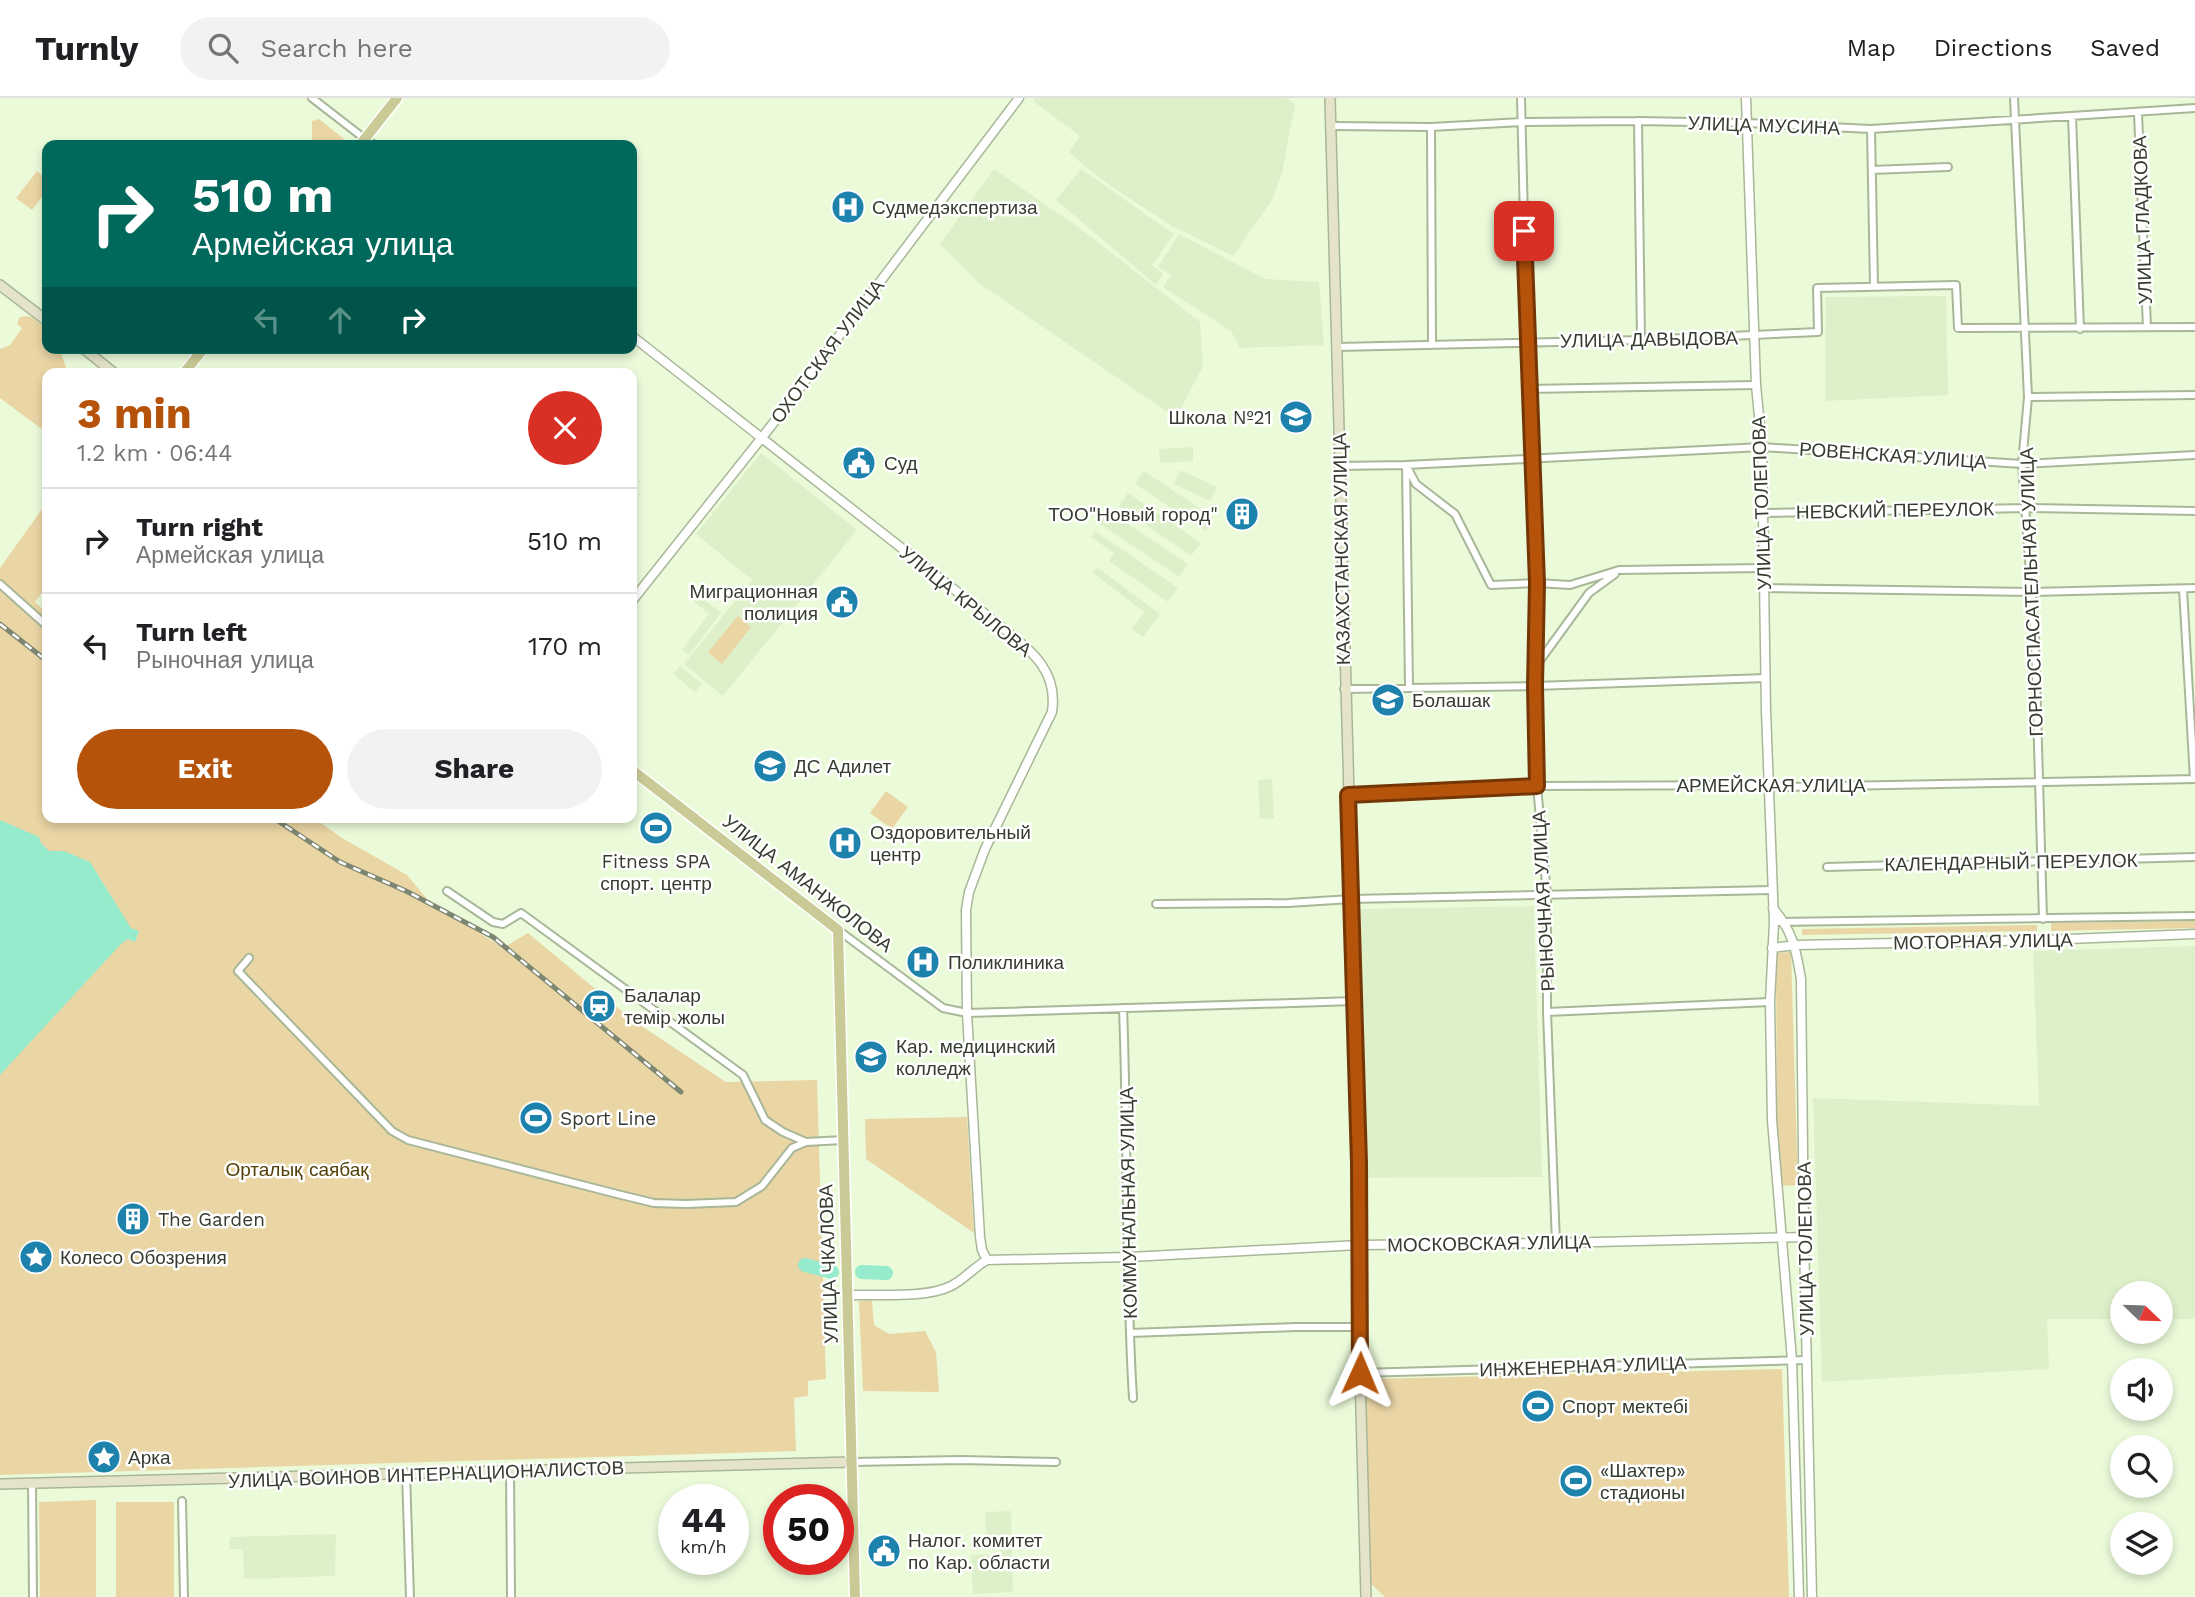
<!DOCTYPE html>
<html lang="en">
<head>
<meta charset="utf-8">
<style>
	:root { --surface:#fff; --page:#f2f2f2; --text:#202124; --muted:#757577; --line:#e0e0e0; --accent:#b45309 }
	body { margin:0; font-family:"Work Sans",sans-serif; background:var(--page); color:var(--text); height:100vh; display:flex; flex-direction:column; font-size:26px; white-space:nowrap }
	* { box-sizing:border-box; margin:0 }
	p { font-size:23px; color:var(--muted) }
	.icon { flex:none; width:38px; height:38px; fill:none; stroke:currentColor; stroke-width:2; stroke-linecap:round; stroke-linejoin:round }
	.map { position:relative; flex:1; overflow:hidden }
	.sheet { position:absolute; left:42px; top:270px; width:595px; height:455px; display:flex; flex-direction:column; background:var(--surface); border-radius:14px; box-shadow:0 4px 10px #0003 }
	.sheet>* { flex:none }
	.banner { position:absolute; left:42px; top:42px; width:595px; height:214px; border-radius:14px; box-shadow:0 4px 10px #0003; background:#00695c; color:#fff; overflow:hidden }
	.needle { width:46px; rotate:113deg }
	.tools { position:absolute; left:2110px; top:1183px; display:grid; gap:14px }
	.tools a { display:grid; place-items:center; width:63px; height:63px; border-radius:50%; background:var(--surface); box-shadow:0 4px 10px #0003; font-size:35px }
	.speed { position:absolute; left:658px; top:1386px; display:flex; gap:14px; font-size:35px; font-weight:700; text-align:center }
	.speed>* { display:grid; place-content:center; width:91px; height:91px; border-radius:50%; background:var(--surface); box-shadow:0 4px 10px #0003; line-height:1 }
	.speed small { font-size:18px; font-weight:400 }
	.speed .limit { border:10px solid #d22; background:#fff; color:#111 }
	.pin { position:absolute; display:grid; place-items:center; width:60px; height:60px; color:#fff; margin:-30px; border-radius:14px; box-shadow:0 4px 10px #0006 }
	.me { position:absolute; width:77px; margin:-38px; rotate:1deg; stroke-linejoin:round; filter:drop-shadow(0 0 5px #0008) }
	.turn { display:flex; align-items:center; gap:24px; height:147px; padding:0 35px; font-size:32px }
	.turn .icon { width:91px; height:91px; stroke-width:2.5 }
	.turn b { display:block; font-size:49px; line-height:60px }
	.lanes { display:flex; align-items:center; height:66px; padding:0 35px; background:#0003; justify-content:center; gap:35px; direction:ltr }
	.lanes .off { opacity:.35 }
	.round { display:grid; place-items:center; flex:none; width:74px; height:74px; border-radius:37px; background:var(--page) }
	.summary { display:flex; align-items:center; justify-content:space-between; height:119px; padding:0 35px }
	h1 { font-size:42px; font-weight:700; line-height:52px; color:var(--accent) }
	.action { display:flex; gap:14px; margin-top:auto; padding:14px 35px }
	.action a { flex:1; height:80px; border-radius:42px; background:var(--accent); color:#fff; font-size:28px; font-weight:700; line-height:80px; text-align:center }
	.action a+a { background:var(--page); color:var(--text) }
	ul { padding:0; list-style:none }
	li { display:flex; align-items:center; gap:21px; height:105px; padding:0 35px; border-top:2px solid var(--line) }
	li div { flex:1 }
	li b { display:block; font-size:26px }
	li em { font-style:normal }
	header { display:flex; align-items:center; gap:42px; box-sizing:border-box; height:98px; padding:0 35px; background:var(--surface); border-bottom:2px solid var(--line) }
	header strong { font-size:33px }
	nav { display:flex; gap:38px; margin-inline-start:auto; font-size:24px }
	.search { width:490px; height:63px; background:var(--page); display:flex; align-items:center; gap:18px; box-sizing:border-box; padding:0 24px; border-radius:38px; color:var(--muted); font-size:26px }
	.map>svg:first-child { display:block }
	.built { fill:#def0c9 }
	.green { fill:#ead5a5 }
	.water { fill:#96ebcd }
	.lines { fill:none; stroke-linecap:round; stroke-linejoin:round }
	.river { stroke:#96ebcd; stroke-width:14 }
	.minor-casing { stroke:#a8b798; stroke-width:10 }
	.tertiary-casing { stroke:#a8b798; stroke-width:11 }
	.secondary-casing { stroke:#a8b798; stroke-width:12 }
	.primary-casing { stroke:#fff; stroke-width:13 }
	.minor { stroke:#fff; stroke-width:6 }
	.tertiary { stroke:#fff; stroke-width:8 }
	.secondary { stroke:#e5e4cb; stroke-width:9 }
	.primary { stroke:#caca97; stroke-width:10 }
	.rail-casing { stroke:#7c8671; stroke-width:5 }
	.rail { stroke:#fff; stroke-width:2.5; stroke-dasharray:8; stroke-linecap:butt }
	.route-casing { stroke:#753606; stroke-width:18 }
	.route { stroke:#b45309; stroke-width:12 }
	.labels { text-anchor:middle; stroke-width:5; stroke-linejoin:round; paint-order:stroke }
	.street-label { font-size:19px; fill:#363c2f; stroke:#fff }
	.poi-label { font-size:19px; fill:#363c2f; stroke:#fff; text-anchor:start }
	.park-label { font-size:19px; fill:#533f06; stroke:#fff }
</style>
</head>
<body>
<header>
<strong>Turnly</strong>
<div class="search"><svg class="icon" aria-label="search" viewBox="0 0 24 24"><circle cx="10" cy="10" r="6"/><path d="M15 15l6 6"/></svg>Search here</div>
<nav><a>Map</a><a>Directions</a><a>Saved</a></nav>
</header>
<div class="map">
<svg width="2195" height="1499" viewBox="0 0 2195 1499">
	<rect width="100%" height="100%" fill="#ebfbda"/>
	<path class="built" d="M1035 0H1286L1295 6 1282 75 1272 102 1233 158 1170 127 1115 91 1082 66 1069 54 1080 38 1033 3Z
		M994 71 1078 129 1200 224 1203 268 1176 320 980 186 940 146Z
		M1081 71 1174 136 1152 167 1163 176 1156 187 1056 102Z
		M1179 136 1265 181 1319 184 1324 247 1240 250 1231 233 1163 189 1171 177 1158 169Z
		M1946 198 1948 297 1825 303 1826 199Z
		M1193 349V363L1160 365 1159 351Z
		M761 355 857 432 723 598 684 566 752 482 696 436Z
		M1180 372 1217 389 1210 403 1174 386Z
		M1144 373 1214 420 1206 433 1135 386Z
		M1128 395 1201 445 1191 458 1119 408Z
		M1109 413 1188 466 1179 479 1100 426Z
		M1095 433 1178 490 1168 504 1109 463 1114 455 1091 439Z
		M1097 469 1160 516 1143 539 1132 531 1144 514 1093 475Z
		M698 497 721 515 689 557 682 552 709 516 693 503Z
		M680 568 702 586 695 594 673 576Z
		M1272 681 1274 720 1260 721 1258 682Z
		M1534 808 1542 1079 1368 1080 1360 811Z
		M2195 848V1221H2161V1195H2123V1221H2047L2049 1271 1822 1284 1813 1000 2039 1008 2033 853Z
		M1011 1413 1013 1494 973 1496 971 1457 1001 1456 1000 1438 986 1439 985 1414Z
		M336 1436 335 1478 244 1481 243 1451H229L230 1439Z"/>
	<path class="green" d="M319 21 349 45 348 47H312V23Z
		M37 73 47 82V92L32 112 16 100Z
		M27 218 33 220 47 232V250H59L66 269 65 275H47V335L0 300V251L10 247 22 230 17 226 20 219Z
		M47 404V488L35 504 47 515V719H312L342 740 407 777 427 801 503 850 528 835 634 923 726 984 817 982 826 1281 808 1283V1298L794 1300 796 1353 0 1377V470Z
		M738 518 751 529 722 566 708 554Z
		M886 693 908 709 892 731 870 715Z
		M2195 823V830L2051 833V825Z
		M2037 827V833L1802 837V831Z
		M1791 854 1798 1087 1782 1088 1777 1025 1776 855Z
		M967 1019 974 1135 866 1061 865 1021Z
		M872 1202 874 1227 889 1236 925 1233 936 1254 939 1294 863 1293 859 1203Z
		M1782 1271 1789 1499H1385L1370 1485 1365 1281Z
		M96 1402V1499H40L39 1404Z
		M116 1404H174V1499H116Z"/>
	<path class="water" d="M0 722 39 739 41 745 49 753H64L90 764 131 830 139 833 135 844 128 841 121 846 0 977Z"/>
	<g class="lines">
		<path class="river" d="M805 1167 832 1174
			M862 1174 886 1175"/>
		<defs>
			<path id="minor" d="M312 0 365 41
				M1521 0 1527 243 1537 485 1535 588 1537 688 1547 797V914L1556 1145
				M2014 0 2028 299 2022 366 2035 543 2043 821
				M2138 15 2147 229
				M2072 18 2080 231
				M1638 23 1641 242
				M1332 28 1431 29 1522 24 1638 23 1747 25 1871 31 2195 10
				M1431 29 1432 247
				M1871 31 1874 188
				M1872 72 1948 69
				M1337 249 1641 242 1818 234 1817 190 1956 187 1958 230 2195 229
				M1528 291 1756 287
				M2028 299 2195 297
				M1339 368 1406 367 1762 349 2022 366 2195 357
				M1763 415 2027 410 2195 413
				M0 486 47 528
				M1764 490 2032 494 2195 490
				M2183 491 2194 681
				M1536 568 1589 495 1615 476
				M1409 589 1406 367 1416 386 1455 416 1491 487 1537 485 1570 487 1619 472 1763 470
				M1344 591 1535 588 1766 580
				M1348 697 1537 688 1768 687 1785 689 2195 681
				M1827 769 2195 759
				M447 793 493 824 503 826 521 815 743 977 765 1022 783 1034 806 1044
				M1156 806 1288 805 1351 801 1772 792
				M1774 824 2195 818
				M838 832 943 910 967 915 1355 903
				M249 860 238 873 392 1033 408 1042 617 1096 654 1105 686 1106 736 1104 762 1088 792 1050 806 1044 843 1042
				M1123 910C1128 1040 1125 1170 1133 1300
				M1547 914 1770 904
				M1130 1235 1296 1229H1361
				M1360 1275 1807 1262
				M852 1364 961 1362 1056 1364
				M510 1373 511 1499
				M406 1375 410 1499
				M32 1385 33 1499
				M182 1403 184 1499"/>
			<path id="tertiary" d="M1746 0 1756 287 1762 349 1766 613 1774 824 1770 904 1772 1022 1792 1262 1799 1499
				M365 41 374 47
				M632 238 993 522C1025 549 1059 568 1052 614L985 751 969 794 966 812 967 915 980 1139 982 1152 987 1162
				M632 503 771 328 1019 0
				M1773 810C1793 834 1796 851 1801 881L1804 1139 1812 1499
				M1772 850 1796 847 2043 842 2195 836
				M846 1197C876 1196 925 1201 951 1188 965 1181 974 1169 987 1162L1130 1159 1359 1147 1556 1145 1804 1139"/>
			<path id="secondary" d="M1330 0 1359 1065 1360 1275 1366 1499
				M0 187 47 223
				M83 250 114 275
				M0 1386 852 1364"/>
			<path id="primary" d="M360 47 397 0
				M184 275 204 250
				M632 672 838 832 855 1499"/>
		</defs>
		<use href="#minor" class="minor-casing"/>
		<use href="#tertiary" class="tertiary-casing"/>
		<use href="#secondary" class="secondary-casing"/>
		<use href="#primary" class="primary-casing"/>
		<use href="#minor" class="minor"/>
		<use href="#tertiary" class="tertiary"/>
		<use href="#secondary" class="secondary"/>
		<use href="#primary" class="primary"/>
		<defs>
			<path id="rail" d="M0 526 47 563
				M272 719 340 764 406 793 493 839 681 994"/>
		</defs>
		<use href="#rail" class="rail-casing"/>
		<use href="#rail" class="rail"/>
	</g>
	<g class="lines">
		<defs>
			<path id="route" d="M1360 1275 1359 1065 1348 697 1537 688 1535 588 1537 485 1524 133"/>
		</defs>
		<use href="#route" class="route-casing"/>
		<use href="#route" class="route"/>
	</g>
	<defs>
		<symbol id="hospital-disc" viewBox="-11 -11 22 22"><circle r="9.5" fill="#1d82ac" stroke="#fff"/><path d="M-5-5h3v3.5h4V-5h3V5h-3V1.5h-4V5h-3Z" fill="#fff"/></symbol>
		<symbol id="school-disc" viewBox="-11 -11 22 22"><circle r="9.5" fill="#1d82ac" stroke="#fff"/><path d="M0-5L7-2L0 1L-7-2ZM-4 1L0 2.5L4 1V4Q0 6-4 4Z" fill="#fff"/></symbol>
		<symbol id="civic-disc" viewBox="-11 -11 22 22"><circle r="9.5" fill="#1d82ac" stroke="#fff"/><path d="M-.6-6.5H3V-4.5H.6V-3L4-1V1h2V6H-6V1h2V-1L-.6-3ZM-1.2 2.5V6h2.4V2.5Z" fill="#fff"/></symbol>
		<symbol id="building-disc" viewBox="-11 -11 22 22"><circle r="9.5" fill="#1d82ac" stroke="#fff"/><path d="M-4-6H4V6H1V3H-1V6H-4ZM-2.5-4.3h1.7v1.8h-1.7ZM.8-4.3h1.7v1.8H.8ZM-2.5-1h1.7V.8h-1.7ZM.8-1h1.7V.8H.8Z" fill="#fff"/></symbol>
		<symbol id="university-disc" viewBox="-11 -11 22 22"><circle r="9.5" fill="#1d82ac" stroke="#fff"/><path d="M0-5L7-2L0 1L-7-2ZM-4 1L0 2.5L4 1V4Q0 6-4 4Z" fill="#fff"/></symbol>
		<symbol id="stadium-disc" viewBox="-11 -11 22 22"><circle r="9.5" fill="#1d82ac" stroke="#fff"/><path d="M0-5a6.5 5 0 1 0 0 10a6.5 5 0 1 0 0-10ZM-3.5-1.8h7v3.6h-7Z" fill="#fff"/></symbol>
		<symbol id="station-disc" viewBox="-11 -11 22 22"><circle r="9.5" fill="#1d82ac" stroke="#fff"/><path d="M-3-6H3Q5-6 5-4V2Q5 4 3 4L4.5 6H3L1.5 4h-3L-3 6H-4.5L-3 4Q-5 4-5 2V-4Q-5-6-3-6ZM-3.5-4v3h7v-3ZM-3.5 1v1.5H-2V1ZM2 1v1.5H3.5V1Z" fill="#fff"/></symbol>
		<symbol id="sight-disc" viewBox="-11 -11 22 22"><circle r="9.5" fill="#1d82ac" stroke="#fff"/><path d="M0-6L1.8-2.2L6-1.7L2.9 1.2L3.7 5.4L0 3.3L-3.7 5.4L-2.9 1.2L-6-1.7L-1.8-2.2Z" fill="#fff"/></symbol>
	</defs>
	<g fill-rule="evenodd">
		<use href="#hospital-disc" x="829" y="90" width="38" height="38"/>
		<use href="#school-disc" x="1277" y="300" width="38" height="38"/>
		<use href="#civic-disc" x="840" y="346" width="38" height="38"/>
		<use href="#building-disc" x="1223" y="397" width="38" height="38"/>
		<use href="#civic-disc" x="823" y="485" width="38" height="38"/>
		<use href="#university-disc" x="1369" y="583" width="38" height="38"/>
		<use href="#school-disc" x="751" y="649" width="38" height="38"/>
		<use href="#stadium-disc" x="637" y="711" width="38" height="38"/>
		<use href="#hospital-disc" x="826" y="726" width="38" height="38"/>
		<use href="#hospital-disc" x="904" y="845" width="38" height="38"/>
		<use href="#station-disc" x="580" y="889" width="38" height="38"/>
		<use href="#university-disc" x="852" y="940" width="38" height="38"/>
		<use href="#stadium-disc" x="517" y="1001" width="38" height="38"/>
		<use href="#building-disc" x="114" y="1102" width="38" height="38"/>
		<use href="#sight-disc" x="17" y="1140" width="38" height="38"/>
		<use href="#stadium-disc" x="1519" y="1289" width="38" height="38"/>
		<use href="#sight-disc" x="85" y="1340" width="38" height="38"/>
		<use href="#stadium-disc" x="1557" y="1364" width="38" height="38"/>
		<use href="#civic-disc" x="865" y="1434" width="38" height="38"/>
	</g>
	<g class="labels">
		<g class="street-label">
			<text transform="translate(1764 27) rotate(2)" y="7">УЛИЦА МУСИНА</text>
			<text transform="translate(2142 122) rotate(-92)" y="7">УЛИЦА ГЛАДКОВА</text>
			<text transform="translate(1649 241) rotate(-1)" y="7">УЛИЦА ДАВЫДОВА</text>
			<text transform="translate(827 253) rotate(-53)" y="7">ОХОТСКАЯ УЛИЦА</text>
			<text transform="translate(1893 357) rotate(4)" y="7">РОВЕНСКАЯ УЛИЦА</text>
			<text transform="translate(1761 405) rotate(-92)" y="7">УЛИЦА ТОЛЕПОВА</text>
			<text transform="translate(1895 412) rotate(-1)" y="7">НЕВСКИЙ ПЕРЕУЛОК</text>
			<text transform="translate(1341 451) rotate(-91)" y="7">КАЗАХСТАНСКАЯ УЛИЦА</text>
			<text transform="translate(2031 494) rotate(-92)" y="7">ГОРНОСПАСАТЕЛЬНАЯ УЛИЦА</text>
			<text transform="translate(966 503) rotate(39)" y="7">УЛИЦА КРЫЛОВА</text>
			<text x="1771" y="694">АРМЕЙСКАЯ УЛИЦА</text>
			<text transform="translate(2011 764) rotate(-1)" y="7">КАЛЕНДАРНЫЙ ПЕРЕУЛОК</text>
			<text transform="translate(808 785) rotate(38)" y="7">УЛИЦА АМАНЖОЛОВА</text>
			<text transform="translate(1543 803) rotate(-93)" y="7">РЫНОЧНАЯ УЛИЦА</text>
			<text transform="translate(1983 843) rotate(-1)" y="7">МОТОРНАЯ УЛИЦА</text>
			<text transform="translate(1128 1105) rotate(-91)" y="7">КОММУНАЛЬНАЯ УЛИЦА</text>
			<text transform="translate(1489 1145) rotate(-1)" y="7">МОСКОВСКАЯ УЛИЦА</text>
			<text transform="translate(1805 1151) rotate(-91)" y="7">УЛИЦА ТОЛЕПОВА</text>
			<text transform="translate(828 1166) rotate(-92)" y="7">УЛИЦА ЧКАЛОВА</text>
			<text transform="translate(1583 1268) rotate(-2)" y="7">ИНЖЕНЕРНАЯ УЛИЦА</text>
			<text transform="translate(426 1376) rotate(-2)" y="7">УЛИЦА ВОИНОВ ИНТЕРНАЦИОНАЛИСТОВ</text>
		</g>
		<g class="poi-label">
			<text x="872" y="116">Судмедэкспертиза</text>
			<text x="1272" y="326" text-anchor="end">Школа №21</text>
			<text x="884" y="372">Суд</text>
			<text x="1218" y="423" text-anchor="end">ТОО"Новый город"</text>
			<text x="818" y="500" text-anchor="end">Миграционная<tspan x="818" dy="22">полиция</tspan></text>
			<text x="1412" y="609">Болашак</text>
			<text x="794" y="675">ДС Адилет</text>
			<text x="870" y="741">Оздоровительный<tspan x="870" dy="22">центр</tspan></text>
			<text x="656" y="770" text-anchor="middle">Fitness SPA<tspan x="656" dy="22">спорт. центр</tspan></text>
			<text x="948" y="871">Поликлиника</text>
			<text x="624" y="904">Балалар<tspan x="624" dy="22">темір жолы</tspan></text>
			<text x="896" y="955">Кар. медицинский<tspan x="896" dy="22">колледж</tspan></text>
			<text x="560" y="1027">Sport Line</text>
			<text x="158" y="1128">The Garden</text>
			<text x="60" y="1166">Колесо Обозрения</text>
			<text x="1562" y="1315">Спорт мектебі</text>
			<text x="128" y="1366">Арка</text>
			<text x="1600" y="1379">«Шахтер»<tspan x="1600" dy="22">стадионы</tspan></text>
			<text x="908" y="1449">Налог. комитет<tspan x="908" dy="22">по Кар. области</tspan></text>
		</g>
		<g class="park-label">
			<text x="297" y="1078">Орталық саябақ</text>
		</g>
	</g>
</svg>
<div class="tools">
<a><svg class="needle" viewBox="-14 -14 28 28"><path d="M0-13l5 13h-10z" fill="#e53935"/><path d="M0 13l5-13h-10z" fill="#757577"/></svg></a>
<a><svg class="icon" aria-label="sound" viewBox="0 0 24 24"><path d="M4 9h4l5-4v14l-5-4H4zM17 9q2 3 0 6"/></svg></a>
<a><svg class="icon" aria-label="search" viewBox="0 0 24 24"><circle cx="10" cy="10" r="6"/><path d="M15 15l6 6"/></svg></a>
<a><svg class="icon" aria-label="layers" viewBox="0 0 24 24"><path d="M12 4l9 5-9 5-9-5zM3 14l9 5 9-5"/></svg></a>
</div>
<div class="speed"><div>44<small>km/h</small></div><div class="limit">50</div></div>
<div class="pin" style="left:1524px;top:133px;background:#d93025"><svg class="icon" aria-label="arrive" viewBox="0 0 24 24"><path d="M6 21V4h12l-3 4 3 4H6"/></svg></div>
<svg class="me" style="left:1360px;top:1275px" viewBox="-20 -20 40 40"><path d="M0-17L14 15 0 8-14 15z" fill="#b45309" stroke="#fff" stroke-width="4"/></svg>
<div class="banner">
<div class="turn"><svg class="icon" aria-label="right" viewBox="0 0 24 24"><path d="M7 20v-9h11M14 6l5 5-5 5"/></svg><div><b>510 m</b>Армейская улица</div></div>
<div class="lanes"><svg class="icon off" aria-label="left" viewBox="0 0 24 24"><path d="M17 20v-9H6M10 6l-5 5 5 5"/></svg><svg class="icon off" aria-label="ahead" viewBox="0 0 24 24"><path d="M12 20V5M6 11l6-6 6 6"/></svg><svg class="icon" aria-label="right" viewBox="0 0 24 24"><path d="M7 20v-9h11M14 6l5 5-5 5"/></svg></div>
</div>
<section class="sheet">
<div class="summary"><div><h1>3 min</h1><p>1.2 km · 06:44</p></div><a class="round" style="background:#d93025;color:#fff"><svg class="icon" aria-label="close" viewBox="0 0 24 24"><path d="M6 6l12 12M18 6L6 18"/></svg></a></div>
<ul>
<li><svg class="icon" aria-label="right" viewBox="0 0 24 24"><path d="M7 20v-9h11M14 6l5 5-5 5"/></svg><div><b>Turn right</b><p>Армейская улица</p></div><em>510 m</em></li>
<li><svg class="icon" aria-label="left" viewBox="0 0 24 24"><path d="M17 20v-9H6M10 6l-5 5 5 5"/></svg><div><b>Turn left</b><p>Рыночная улица</p></div><em>170 m</em></li>
</ul>
<div class="action"><a>Exit</a><a>Share</a></div>
</section>
</div>
</body>
</html>
